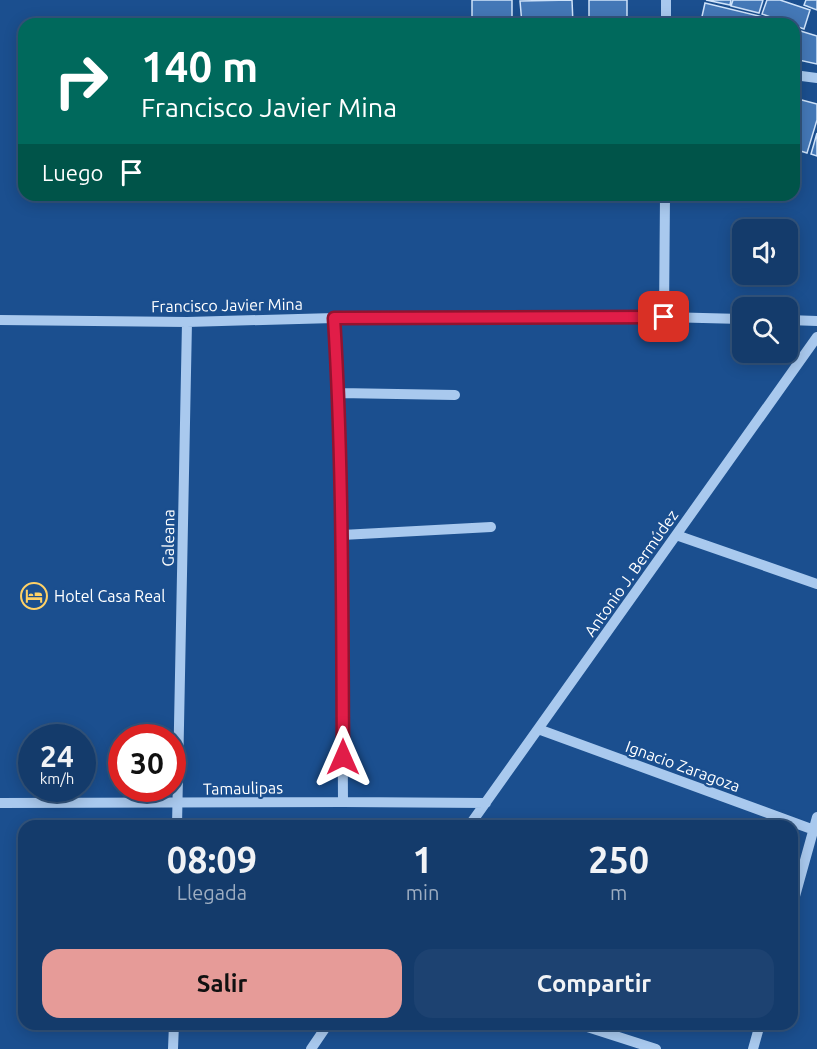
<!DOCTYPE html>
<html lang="es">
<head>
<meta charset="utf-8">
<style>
	:root { --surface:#143b6b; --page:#1d4271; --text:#f1f3f6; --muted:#9dadc1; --line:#33557e; --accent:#e69b98 }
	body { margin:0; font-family:Ubuntu,sans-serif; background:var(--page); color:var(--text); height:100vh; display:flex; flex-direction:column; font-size:22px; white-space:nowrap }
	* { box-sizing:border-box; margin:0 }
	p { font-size:20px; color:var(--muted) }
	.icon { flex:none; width:33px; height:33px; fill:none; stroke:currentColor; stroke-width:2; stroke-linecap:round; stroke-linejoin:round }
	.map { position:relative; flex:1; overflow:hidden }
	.details { position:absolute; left:18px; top:820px; width:780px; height:210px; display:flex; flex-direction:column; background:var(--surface); border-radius:18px; box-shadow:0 3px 15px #0003,0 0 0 2px var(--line) }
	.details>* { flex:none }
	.guide { position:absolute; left:18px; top:18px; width:782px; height:183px; border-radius:18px; box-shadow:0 3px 15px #0003,0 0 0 2px var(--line); background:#00695c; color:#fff; overflow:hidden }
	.buttons { position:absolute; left:732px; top:219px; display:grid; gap:12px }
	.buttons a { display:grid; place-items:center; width:66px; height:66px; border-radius:12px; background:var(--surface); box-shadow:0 3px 15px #0003,0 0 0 2px var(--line); font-size:30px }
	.speed { position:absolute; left:18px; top:724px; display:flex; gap:12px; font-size:30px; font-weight:700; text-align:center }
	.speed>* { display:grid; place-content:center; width:78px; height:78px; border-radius:50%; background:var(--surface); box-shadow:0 3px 15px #0003,0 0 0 2px var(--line); line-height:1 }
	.speed small { font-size:15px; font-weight:400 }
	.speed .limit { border:9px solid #d22; background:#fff; color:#111 }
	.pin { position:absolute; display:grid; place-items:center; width:51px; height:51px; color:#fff; margin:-26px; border-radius:12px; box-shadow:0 3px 9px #0006 }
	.me { position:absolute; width:66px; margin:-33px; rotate:0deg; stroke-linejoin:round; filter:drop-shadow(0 0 4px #0008) }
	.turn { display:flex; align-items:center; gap:21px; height:126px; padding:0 24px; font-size:27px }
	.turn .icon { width:78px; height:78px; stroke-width:2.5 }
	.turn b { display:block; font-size:42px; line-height:51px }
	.then { display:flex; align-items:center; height:57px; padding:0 24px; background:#0003; gap:12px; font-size:22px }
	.eta { display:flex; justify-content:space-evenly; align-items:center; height:102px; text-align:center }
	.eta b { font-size:36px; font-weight:700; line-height:42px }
	.button { display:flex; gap:12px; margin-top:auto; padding:12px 24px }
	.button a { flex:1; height:69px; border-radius:18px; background:var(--accent); color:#111; font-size:24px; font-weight:700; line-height:69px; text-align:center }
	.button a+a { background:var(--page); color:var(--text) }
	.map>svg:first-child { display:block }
	.building { fill:#4478b7; stroke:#cfe3fa; stroke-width:1.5 }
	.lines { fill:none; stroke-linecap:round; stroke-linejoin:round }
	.minor { stroke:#a9c9ee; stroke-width:10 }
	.route-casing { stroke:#92132f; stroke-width:15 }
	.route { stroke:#e11d48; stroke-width:10 }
	.labels { text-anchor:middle; stroke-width:4.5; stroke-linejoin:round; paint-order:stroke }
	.street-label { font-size:16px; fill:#fff; stroke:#1b4f8f }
	.poi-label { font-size:16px; fill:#fff; stroke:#1b4f8f; text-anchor:start }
</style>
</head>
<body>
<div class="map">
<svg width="817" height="1049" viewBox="0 0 817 1049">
	<rect width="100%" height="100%" fill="#1b4f8f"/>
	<path class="building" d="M472 0H512V24H472Z
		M572 0 573 24H522L520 1Z
		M589 0H627V24H589Z
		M706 0H731L730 5Z
		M733 0H763L759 13 731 6Z
		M767 0H780L810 10 804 29 762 14Z
		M806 0H817V10L804 5Z
		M705 3 767 18 766 24H715L701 21Z
		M794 29 817 36V64L794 59Z
		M798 99 817 104V120L807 153 794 149V116Z
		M817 133V156L811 154Z"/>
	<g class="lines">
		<path class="minor" d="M666 24V0
			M794 75 817 78
			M664 317 665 195
			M334 318C344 479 342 640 343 802
			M0 320 187 322 334 318 664 317 742 319
			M788 320 817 321
			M339 393 455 395
			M342 535 491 527
			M676 535 817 584
			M538 729 817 831
			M0 803 343 802 486 803
			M177 826 187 322
			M469 826 817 337
			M792 907 817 817
			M578 1024 656 1049
			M173 1049 174 1024
			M311 1049 328 1024
			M753 1049 760 1024"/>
	</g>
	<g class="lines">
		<defs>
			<path id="route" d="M343 757C342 611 343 464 334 318L664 317"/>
		</defs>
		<use href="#route" class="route-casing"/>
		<use href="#route" class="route"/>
	</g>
	<defs>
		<symbol id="hotel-ring" viewBox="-11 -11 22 22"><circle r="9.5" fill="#1b4f8f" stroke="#ffd166" stroke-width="1.5"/><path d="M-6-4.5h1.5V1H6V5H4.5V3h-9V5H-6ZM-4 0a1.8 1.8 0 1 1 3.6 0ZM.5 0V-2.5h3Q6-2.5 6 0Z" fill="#ffd166"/></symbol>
	</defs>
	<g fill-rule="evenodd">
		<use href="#hotel-ring" x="19" y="581" width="30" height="30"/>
	</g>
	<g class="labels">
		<g class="street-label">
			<text transform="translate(227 305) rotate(-1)" y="6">Francisco Javier Mina</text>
			<text transform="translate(168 538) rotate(-89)" y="6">Galeana</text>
			<text transform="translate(631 573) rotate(-55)" y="6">Antonio J. Bermúdez</text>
			<text transform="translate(683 766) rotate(20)" y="6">Ignacio Zaragoza</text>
			<text transform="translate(243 788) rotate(-1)" y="6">Tamaulipas</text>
		</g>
		<g class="poi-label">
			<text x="54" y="602">Hotel Casa Real</text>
		</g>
	</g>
</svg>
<div class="buttons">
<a><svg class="icon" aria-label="sound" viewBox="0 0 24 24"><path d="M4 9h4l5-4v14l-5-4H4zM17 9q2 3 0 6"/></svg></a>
<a><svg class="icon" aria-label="search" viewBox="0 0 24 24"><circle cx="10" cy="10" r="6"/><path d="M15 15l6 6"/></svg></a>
</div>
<div class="speed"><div>24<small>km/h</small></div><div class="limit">30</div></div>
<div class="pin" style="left:664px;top:317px;background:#d93025"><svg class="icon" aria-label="arrive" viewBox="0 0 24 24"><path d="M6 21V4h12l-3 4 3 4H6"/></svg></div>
<svg class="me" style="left:343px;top:757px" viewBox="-20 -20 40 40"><path d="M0-17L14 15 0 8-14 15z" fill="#e11d48" stroke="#fff" stroke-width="4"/></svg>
<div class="guide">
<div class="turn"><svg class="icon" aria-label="right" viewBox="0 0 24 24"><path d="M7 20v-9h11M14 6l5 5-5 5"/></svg><div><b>140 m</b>Francisco Javier Mina</div></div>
<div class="then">Luego<svg class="icon" aria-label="arrive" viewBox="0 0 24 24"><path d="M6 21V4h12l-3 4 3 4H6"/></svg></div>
</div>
<section class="details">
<div class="eta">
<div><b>08:09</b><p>Llegada</p></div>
<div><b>1</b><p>min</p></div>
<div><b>250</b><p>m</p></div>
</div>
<div class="button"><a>Salir</a><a>Compartir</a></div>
</section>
</div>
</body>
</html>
